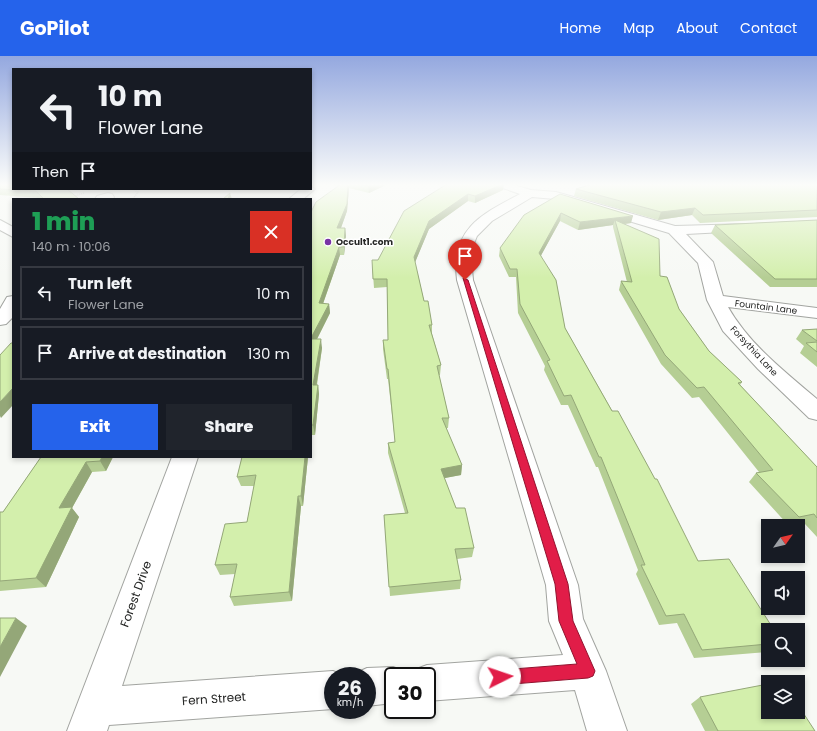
<!DOCTYPE html>
<html lang="en">
<head>
<meta charset="utf-8">
<style>
	:root { --surface:#171b24; --page:#20242c; --text:#f1f3f6; --muted:#9ea1a6; --line:#363941; --accent:#2563eb }
	body { margin:0; font-family:Poppins,sans-serif; background:var(--page); color:var(--text); height:100vh; display:flex; flex-direction:column; font-size:15px; white-space:nowrap }
	* { box-sizing:border-box; margin:0 }
	p { font-size:13px; color:var(--muted) }
	.icon { flex:none; width:22px; height:22px; fill:none; stroke:currentColor; stroke-width:2; stroke-linecap:round; stroke-linejoin:round }
	.map { position:relative; flex:1; overflow:hidden }
	.sheet { position:absolute; left:12px; top:142px; width:300px; height:260px; display:flex; flex-direction:column; background:var(--surface); border-radius:0px; box-shadow:0 2px 6px #0003 }
	.sheet>* { flex:none }
	.hud { position:absolute; left:12px; top:12px; width:300px; height:122px; border-radius:0px; box-shadow:0 2px 6px #0003; background:#171b24; color:var(--text); overflow:hidden }
	.needle { width:26px; rotate:56deg }
	.buttons { position:absolute; left:761px; top:463px; display:grid; gap:8px }
	.buttons a { display:grid; place-items:center; width:44px; height:44px; border-radius:0px; background:var(--surface); box-shadow:0 2px 6px #0003; font-size:20px }
	.speed { position:absolute; left:324px; top:611px; display:flex; gap:8px; font-size:20px; font-weight:700; text-align:center }
	.speed>* { display:grid; place-content:center; width:52px; height:52px; border-radius:50%; background:var(--surface); box-shadow:0 2px 6px #0003; line-height:1 }
	.speed small { font-size:10px; font-weight:400 }
	.speed .limit { border:2px solid #111; border-radius:6px; background:#fff; color:#111 }
	.pin { position:absolute; display:grid; place-items:center; width:34px; height:34px; color:#fff; margin:-41px -17px; border-radius:50% 50% 50% 0; rotate:-45deg; box-shadow:0 0 4px #0007 }
	.pin .icon { rotate:45deg }
	.me { position:absolute; width:44px; margin:-22px; rotate:86deg; stroke-linejoin:round; filter:drop-shadow(0 0 3px #0008) }
	.turn { display:flex; align-items:center; gap:14px; height:84px; padding:0 20px; font-size:18px }
	.turn .icon { width:52px; height:52px; stroke-width:2.5 }
	.turn b { display:block; font-size:28px; line-height:34px }
	.then { display:flex; align-items:center; height:38px; padding:0 20px; background:#0003; gap:8px; font-size:15px }
	.round { display:grid; place-items:center; flex:none; width:42px; height:42px; border-radius:0px; background:var(--page) }
	.overview { display:flex; align-items:center; justify-content:space-between; height:68px; padding:0 20px }
	h1 { font-size:24px; font-weight:800; line-height:30px; color:#1e9e55 }
	.cta { display:flex; gap:8px; margin-top:auto; padding:8px 20px }
	.cta a { flex:1; height:46px; border-radius:0px; background:var(--accent); color:#fff; font-size:16px; font-weight:800; line-height:46px; text-align:center }
	.cta a+a { background:var(--page); color:var(--text) }
	ul { padding:0; list-style:none }
	li { display:flex; align-items:center; gap:12px; height:54px; margin:0 8px 6px; padding:0 12px; border:2px solid var(--line); border-radius:0px }
	li div { flex:1 }
	li b { display:block; font-size:15px }
	li em { font-style:normal }
	header { display:flex; align-items:center; gap:24px; box-sizing:border-box; height:56px; padding:0 20px; background:var(--accent); color:#fff }
	header strong { font-size:19px }
	nav { display:flex; gap:22px; margin-inline-start:auto; font-size:14px }
	.map>svg:first-child { display:block }
	.lines { fill:none; stroke-linecap:round; stroke-linejoin:round }
	.minor-casing { stroke:#a2a4a0; stroke-width:2 }
	.path { stroke:#b2b3b0; stroke-width:1.5; stroke-dasharray:1 1; stroke-linecap:butt }
	.minor { fill:#fff; fill-rule:evenodd }
	.wall { fill:#b5ce94 }
	.shaded-wall { fill:#94a778 }
	.building { fill:#d3efac; stroke:#94a778 }
	.route { fill:#e11d48; stroke:#92132f }
	.poi-dot { fill:#7832a5; stroke:#fff; stroke-width:1.5 }
	.labels { text-anchor:middle; stroke-width:3; stroke-linejoin:round; paint-order:stroke }
	.far-poi-label { font-size:9px; font-weight:bold; fill:#252625; stroke:#fff; text-anchor:start }
	.far-street-label { font-size:9px; fill:#252625; stroke:#fff }
	.near-street-label { font-size:12px; fill:#252625; stroke:#fff }
</style>
</head>
<body>
<header>
<strong>GoPilot</strong>
<nav><a>Home</a><a>Map</a><a>About</a><a>Contact</a></nav>
</header>
<div class="map">
<svg width="817" height="675" viewBox="0 0 817 675">
	<rect width="100%" height="100%" fill="#f7f9f5"/>
	<g class="lines">
		<defs>
			<path id="minor" d="M496 128H511L531 134 556 136 675 170 748 168 750 171 748 174 743 175 686 178 713 206 723 240 817 252V262L728 251C749 288 785 316 817 343V364L809 362 758 313 723 275 707 244 698 207 669 177 555 143 532 141 492 165 477 180 473 190 471 202 473 224 578 529 583 563 606 615 627 675H587L575 634 427 645V620H411L414 614 427 609 563 599 549 565 546 529 457 224C451 173 480 159 520 138L497 130Z
				M311 130 315 133 303 143H289L301 133H311Z
				M108 137 112 138 114 141 113 143H95L97 140Z
				M0 164 13 171V181L0 174Z
				M13 240V261L6 268 0 269V253L7 241Z
				M172 401H198L122 630 333 615 344 620H333V653L109 669 107 675H67Z
				M393 611 406 616 408 620H393V647L367 650V620H353L354 618 367 612Z"/>
		</defs>
		<use href="#minor" class="minor-casing"/>
		<path class="path" d="M132 133 138 136 133 143
			M66 143 84 137"/>
		<use href="#minor" class="minor"/>
	</g>
	<path class="wall" d="M0 128 67 133 79 143H40L39 142 0 139Z
		M329 128H388L369 137 349 132 347 155 341 172H345L346 180 344 199H340L323 248H329L330 257 317 283 322 292 317 329H318L319 338 315 379H311V156L338 130Z
		M447 128H504L503 134 475 147 468 145 429 173 415 206 424 245 432 269V278L441 309 440 319H439L449 362 448 372H446L462 409 461 419 444 422 456 452 474 492 472 501 457 503 461 524 460 533 390 540 384 459 405 457 388 397V387L395 386 388 323H387L383 293V284H388L387 231 374 232 372 204H378Z
		M817 128V161L700 167 692 159 658 164 574 140 576 133Z
		M560 138 631 167 624 168 660 220 679 253 709 295 742 326 740 329 817 411V481L805 468 796 470H789L749 426 756 417 759 416 699 341 692 342 661 308 619 234 621 225 627 226 613 171V169L578 174 560 165 541 199 565 272 698 505 768 574V596L694 602 677 567 659 569 636 518 638 514 598 411H596L568 349H561L544 314 545 310 518 257 516 221H509L499 200 500 192Z
		M817 164V231H770L711 177 715 169Z
		M817 273V311L800 297 804 290 796 283 802 274Z
		M41 401H113L106 415 92 416 72 452 79 461 46 531 0 535V456H3Z
		M308 401 303 450H301L292 545 234 550 230 541 235 518 220 519 215 509 247 466 254 430H241L237 421Z
		M700 641 815 675H705L691 648Z"/>
	<path class="shaded-wall" d="M348 128 349 132 347 155 338 180 337 172Z
		M374 128H388L369 137 368 130Z
		M503 128H504L503 134 475 147V140Z
		M230 137 232 143H228Z
		M468 138V145L429 173 414 209V201L429 165Z
		M695 152 692 159 658 164 661 156Z
		M561 157 560 165 538 205 539 197Z
		M633 160 631 167 616 169 615 164 613 169 578 174 580 166Z
		M345 172 346 180 344 199V191Z
		M339 191 340 199 320 256 319 247Z
		M329 248 330 257 312 293 311 282Z
		M321 283 322 292 315 339 313 329Z
		M318 329 319 338 315 379 313 369Z
		M13 332V349L1 362 0 360V346Z
		M102 401H113L106 415 100 405Z
		M305 401H308L303 450 301 440Z
		M86 406 92 416 72 452 79 461 46 531 36 522 59 452Z
		M462 409 461 419 440 423 441 413Z
		M298 440 301 450 292 545 289 536Z
		M16 562 27 570 0 621V591Z"/>
	<path class="building" d="M0 128H13V133H67L79 143H44L36 135 0 133Z
		M341 128H348L347 148 337 172H345L344 191H339L319 247 329 248 311 282V156L316 146Z
		M357 128H374L368 130Z
		M447 128H503L475 140 468 138 429 165 414 201 424 245H428L432 269H429L441 309 437 310 449 362H442L462 409 441 413 456 452H465L474 492 455 493 461 524 389 531 384 459 408 457 388 387 395 386 388 313H387L383 284H388L387 223H373L372 204H378L404 155Z
		M592 128H817V154L703 159 695 152 661 156 576 133Z
		M230 137 228 143H223Z
		M560 138 633 160 580 166 561 157 539 197 556 224 565 272 612 355H618L655 423H657L698 505 729 503 774 574H768V588L702 594 684 558 666 560 641 509H645L601 401H599L571 339 564 340 547 305 550 304 520 248 517 213H510L500 192 524 159Z
		M615 164 659 183 660 220 667 221 679 253 709 295 742 326 738 327 817 411V462L814 458 799 461 756 417 773 414 704 331 697 332 665 299 621 225 632 226Z
		M817 164V223H775L715 169Z
		M817 273V285L802 274Z
		M311 283H321L313 329H318L313 369H311Z
		M817 286V296L806 287Z
		M11 287H13V332L0 346V299Z
		M41 401H102L100 405 86 406 59 452 72 451 36 522 0 525V456H3Z
		M242 401H305L301 440H298L289 536 230 541 237 508 215 509 225 468 247 466 256 419 237 421Z
		M0 562H16L0 591Z
		M768 628V656H798V649L815 675H718L700 641Z"/>
	<linearGradient id="sky" x2="0" y2="1"><stop stop-color="#94a8df"/><stop offset="0.58" stop-color="#fbfcfa"/><stop offset="1" stop-color="#fbfcfa" stop-opacity="0"/></linearGradient>
	<rect width="817" height="222" fill="url(#sky)"/>
	<path class="route" d="M463 222 468 224 568 528 573 565 595 615 593 620 588 622 500 629 495 627 493 621 495 616 500 614 577 608 559 565 555 528Z"/>
	<circle class="poi-dot" cx="328" cy="186" r="4"/>
	<g class="labels">
		<g class="far-poi-label">
			<text x="336" y="189">Occult1.com</text>
		</g>
		<g class="far-street-label">
			<text transform="translate(766 251) rotate(7)" y="3">Fountain Lane</text>
			<text transform="translate(754 295) rotate(47)" y="3">Forsythia Lane</text>
		</g>
		<g class="near-street-label">
			<text transform="translate(136 538) rotate(-70)" y="4">Forest Drive</text>
			<text transform="translate(214 643) rotate(-4)" y="4">Fern Street</text>
		</g>
	</g>
</svg>
<div class="buttons">
<a><svg class="needle" viewBox="-14 -14 28 28"><path d="M0-13l5 13h-10z" fill="#e53935"/><path d="M0 13l5-13h-10z" fill="#9ea1a6"/></svg></a>
<a><svg class="icon" aria-label="sound" viewBox="0 0 24 24"><path d="M4 9h4l5-4v14l-5-4H4zM17 9q2 3 0 6"/></svg></a>
<a><svg class="icon" aria-label="search" viewBox="0 0 24 24"><circle cx="10" cy="10" r="6"/><path d="M15 15l6 6"/></svg></a>
<a><svg class="icon" aria-label="layers" viewBox="0 0 24 24"><path d="M12 4l9 5-9 5-9-5zM3 14l9 5 9-5"/></svg></a>
</div>
<div class="speed"><div>26<small>km/h</small></div><div class="limit">30</div></div>
<div class="pin" style="left:465px;top:224px;background:#d93025"><svg class="icon" aria-label="arrive" viewBox="0 0 24 24"><path d="M6 21V4h12l-3 4 3 4H6"/></svg></div>
<svg class="me" style="left:500px;top:621px" viewBox="-20 -20 40 40"><circle r="19" fill="#fff"/><path d="M0-13L10 11 0 6-10 11z" fill="#e11d48"/></svg>
<div class="hud">
<div class="turn"><svg class="icon" aria-label="left" viewBox="0 0 24 24"><path d="M17 20v-9H6M10 6l-5 5 5 5"/></svg><div><b>10 m</b>Flower Lane</div></div>
<div class="then">Then<svg class="icon" aria-label="arrive" viewBox="0 0 24 24"><path d="M6 21V4h12l-3 4 3 4H6"/></svg></div>
</div>
<section class="sheet">
<div class="overview"><div><h1>1 min</h1><p>140 m · 10:06</p></div><a class="round" style="background:#d93025;color:#fff"><svg class="icon" aria-label="close" viewBox="0 0 24 24"><path d="M6 6l12 12M18 6L6 18"/></svg></a></div>
<ul>
<li><svg class="icon" aria-label="left" viewBox="0 0 24 24"><path d="M17 20v-9H6M10 6l-5 5 5 5"/></svg><div><b>Turn left</b><p>Flower Lane</p></div><em>10 m</em></li>
<li><svg class="icon" aria-label="arrive" viewBox="0 0 24 24"><path d="M6 21V4h12l-3 4 3 4H6"/></svg><div><b>Arrive at destination</b></div><em>130 m</em></li>
</ul>
<div class="cta"><a>Exit</a><a>Share</a></div>
</section>
</div>
</body>
</html>
